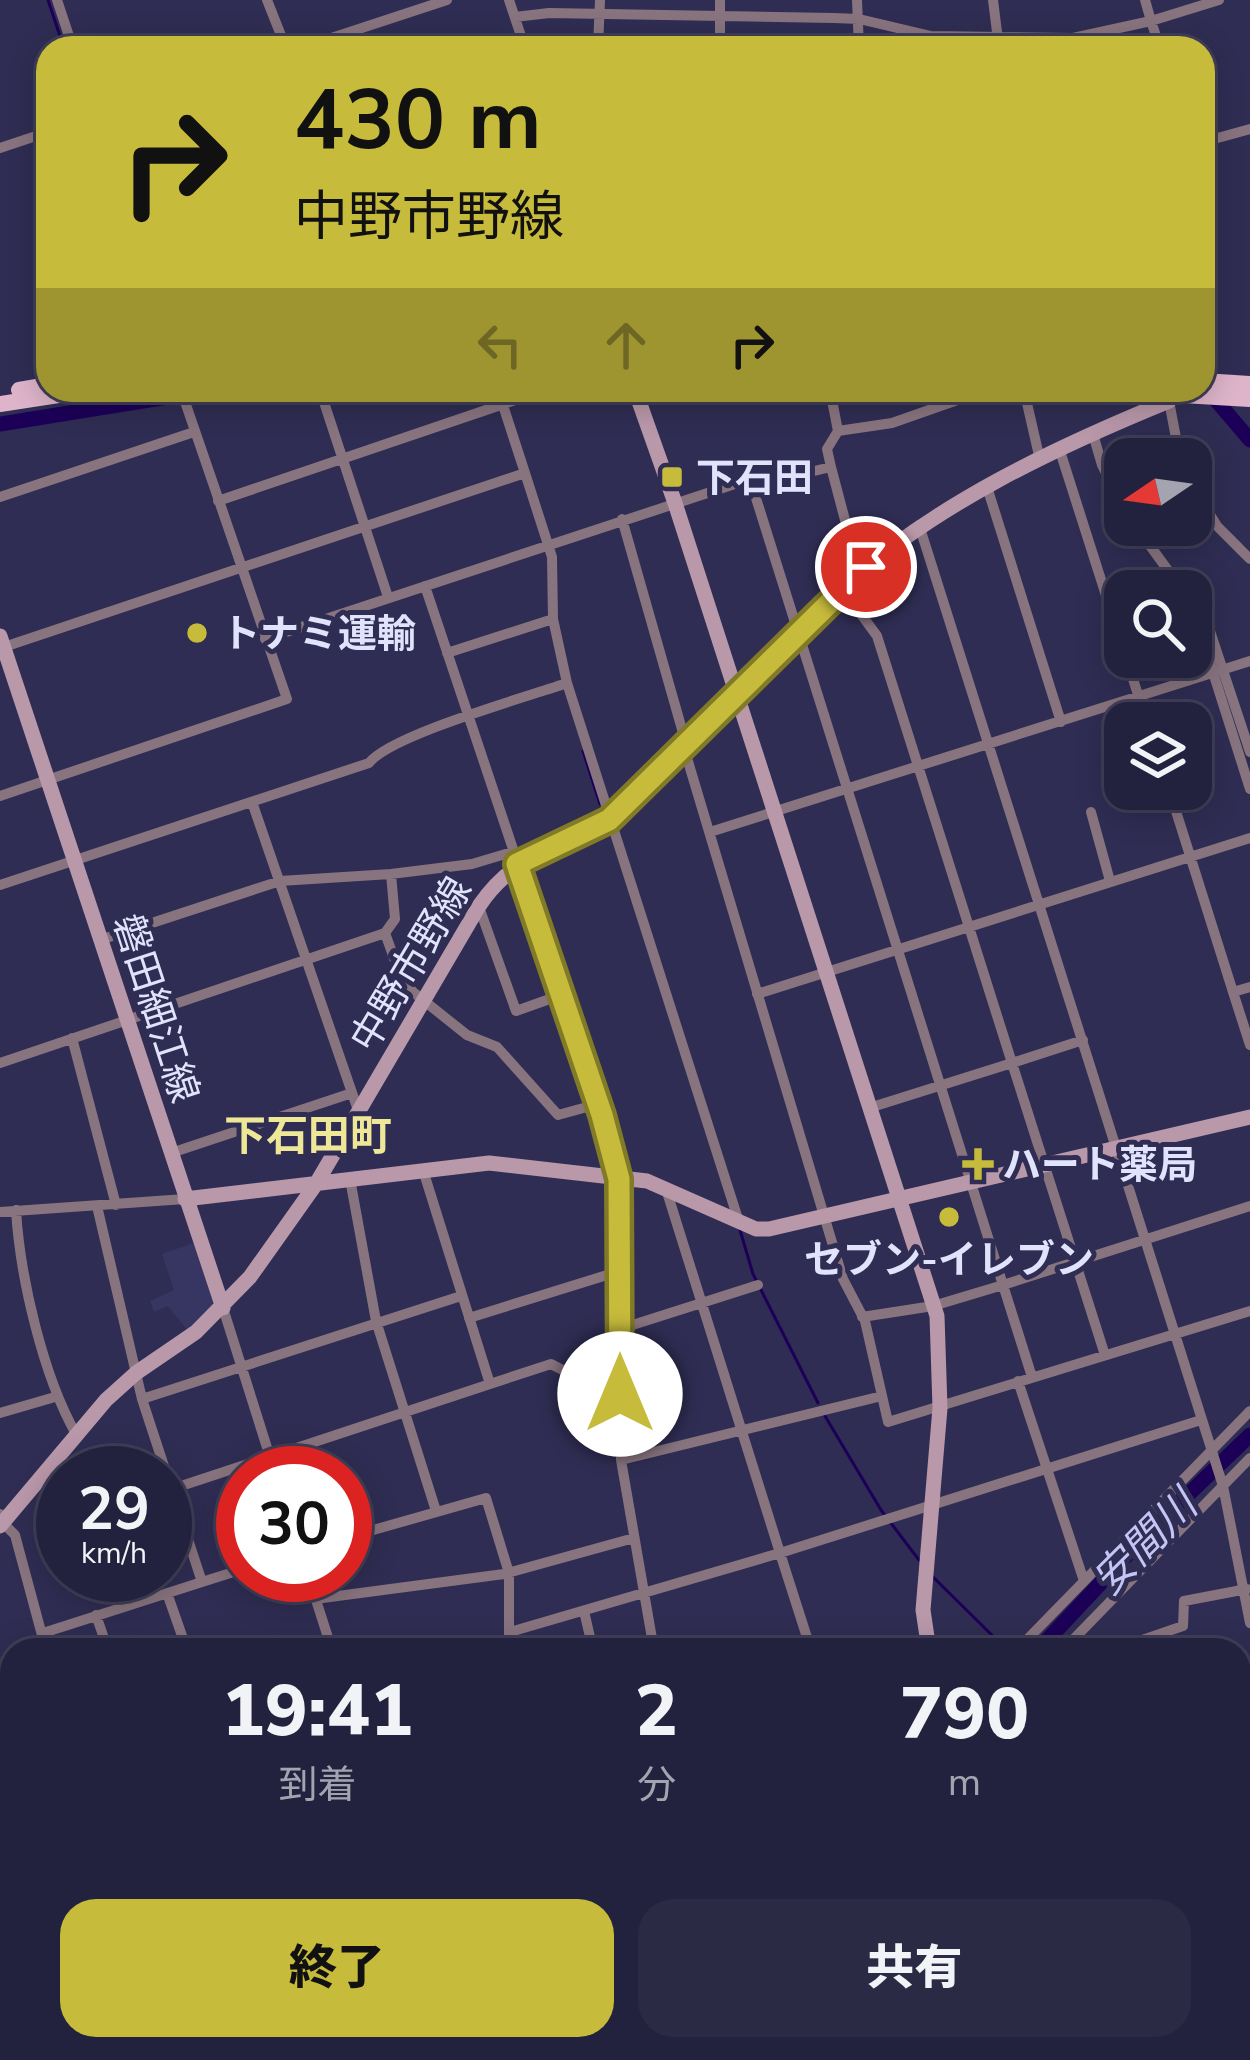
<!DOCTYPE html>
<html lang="ja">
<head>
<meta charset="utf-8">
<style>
	:root { --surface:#23223e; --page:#2b2a45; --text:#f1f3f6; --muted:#a3a4b0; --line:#403f58; --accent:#c7bb3c }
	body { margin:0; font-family:"Nunito Sans","Noto Sans JP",sans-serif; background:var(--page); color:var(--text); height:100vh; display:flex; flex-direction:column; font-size:45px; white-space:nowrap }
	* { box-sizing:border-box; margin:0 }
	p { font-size:39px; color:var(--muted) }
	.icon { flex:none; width:66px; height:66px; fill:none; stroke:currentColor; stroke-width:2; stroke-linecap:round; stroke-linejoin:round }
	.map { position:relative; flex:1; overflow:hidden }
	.drawer { position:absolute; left:0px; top:1638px; width:1251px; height:423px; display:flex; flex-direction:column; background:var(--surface); border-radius:36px 36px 0 0; box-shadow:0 6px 30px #0003,0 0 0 3px var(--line) }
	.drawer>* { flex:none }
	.top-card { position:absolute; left:36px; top:36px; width:1179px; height:366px; border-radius:36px; box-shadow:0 6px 30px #0003,0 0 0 3px var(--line); background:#c7bb3c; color:#111; overflow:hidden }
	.needle { width:78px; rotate:257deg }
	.controls { position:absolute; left:1104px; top:438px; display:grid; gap:24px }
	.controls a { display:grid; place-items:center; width:108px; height:108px; border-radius:24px; background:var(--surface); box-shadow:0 6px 30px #0003,0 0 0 3px var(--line); font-size:60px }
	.speed { position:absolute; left:36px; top:1446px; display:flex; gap:24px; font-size:60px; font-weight:700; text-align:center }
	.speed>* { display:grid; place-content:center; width:156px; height:156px; border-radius:50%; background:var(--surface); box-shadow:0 6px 30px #0003,0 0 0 3px var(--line); line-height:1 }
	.speed small { font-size:30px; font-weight:400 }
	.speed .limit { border:18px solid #d22; background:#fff; color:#111 }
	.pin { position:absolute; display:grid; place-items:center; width:102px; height:102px; color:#fff; margin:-51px; border:6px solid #fff; border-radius:50%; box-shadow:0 3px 12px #0007 }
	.me { position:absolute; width:132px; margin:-66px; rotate:0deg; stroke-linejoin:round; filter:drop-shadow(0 0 9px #0008) }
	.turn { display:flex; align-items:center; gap:42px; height:252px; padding:0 60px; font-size:54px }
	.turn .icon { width:156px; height:156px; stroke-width:2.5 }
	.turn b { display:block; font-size:84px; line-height:102px }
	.lanes { display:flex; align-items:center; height:114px; padding:0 60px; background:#0003; justify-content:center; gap:60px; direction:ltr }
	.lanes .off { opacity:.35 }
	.eta { display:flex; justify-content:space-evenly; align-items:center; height:204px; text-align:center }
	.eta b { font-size:72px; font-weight:800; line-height:84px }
	.cta { display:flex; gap:24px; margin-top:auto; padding:24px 60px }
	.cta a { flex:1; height:138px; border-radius:36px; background:var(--accent); color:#111; font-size:48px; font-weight:800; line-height:138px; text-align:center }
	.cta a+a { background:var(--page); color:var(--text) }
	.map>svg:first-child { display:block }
	.built { fill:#373662 }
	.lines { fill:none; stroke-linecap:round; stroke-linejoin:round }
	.stream { stroke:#1c0058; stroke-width:3 }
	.river { stroke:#1c0058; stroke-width:15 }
	.street { stroke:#88747f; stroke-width:10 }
	.secondary { stroke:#b998aa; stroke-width:15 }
	.primary { stroke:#deb4cb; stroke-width:16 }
	.route-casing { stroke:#817a27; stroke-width:30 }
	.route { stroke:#c7bb3c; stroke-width:21 }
	.poi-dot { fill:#c7bb3c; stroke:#2f2d53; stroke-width:4.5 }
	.labels { text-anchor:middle; stroke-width:10; stroke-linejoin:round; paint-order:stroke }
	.poi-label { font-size:39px; font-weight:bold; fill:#e1e2fb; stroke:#2f2d53; text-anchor:start }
	.street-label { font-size:39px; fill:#e1e2fb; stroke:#2f2d53 }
	.neighbourhood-label { font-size:42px; font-weight:bold; fill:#eee798; stroke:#2f2d53 }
	.water-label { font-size:42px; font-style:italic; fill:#c4c5f5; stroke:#2f2d53 }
</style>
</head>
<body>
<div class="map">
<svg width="1250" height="2060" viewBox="0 0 1250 2060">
	<rect width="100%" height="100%" fill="#2f2d53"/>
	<path class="built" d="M193 1243 213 1301 210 1312 188 1331 168 1306 154 1312 150 1301 174 1290 162 1254Z
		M12 1794V1969L0 1962V1798Z"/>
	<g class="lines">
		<path class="stream" d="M48 0 64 48
			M583 751 600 804
			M740 1230 753 1274 818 1403
			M825 1416 881 1510 919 1560
			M931 1575 1007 1650
			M871 2060 878 2049"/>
		<path class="river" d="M1209 392 1250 440
			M0 424 211 390
			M1038 1650 1143 1538 1250 1435
			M0 1995 12 2001
			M93 2049 113 2060
			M838 2060 846 2049"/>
		<path class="street" d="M57 0 73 48
			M267 0 286 48
			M509 0 525 48
			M857 0 859 48
			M993 0 999 48
			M515 17 549 13 834 18 859 19 931 36 1073 38 1151 21 1145 0
			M301 48 447 0
			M598 48 600 0
			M720 48V0
			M1160 48 1151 21 1219 0
			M1203 142 1250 129
			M0 148 48 132
			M1203 194 1210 219 1203 335 1210 381
			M320 390 388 597
			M498 390 525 473
			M830 390 838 431 827 449 831 467
			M1024 390 1040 460
			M1169 401 1180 459
			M838 431 892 423 986 390
			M1093 434 1102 465 1125 511
			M1060 451 1125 655
			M750 479H780L831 467 850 539 866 567
			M1191 484 1217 526 1250 559
			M987 487 1061 722
			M0 497 194 432
			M218 501 545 390
			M622 519 685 740 684 748 843 1279 865 1321 888 1422 1250 1311
			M919 525 1223 1486 1250 1623
			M1135 525 1183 591
			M425 586 602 1115 619 1179 621 1460 654 1650
			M842 588 877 636 1012 1063 1083 1040
			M1191 603 1250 789
			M1199 613 1210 631 1250 752
			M265 639 750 479 1003 1285 933 1306 862 1317
			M447 653 553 619
			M1126 657 1147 723
			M567 683 739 1222
			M1169 789 1233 992
			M0 796 287 699 181 390
			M252 802 359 1113
			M1091 812 1110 881
			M710 832 1250 661
			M0 885 369 763C390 735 527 697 567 683L553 619 552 557 525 473 4 647
			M479 907 516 1011 561 995
			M385 933 395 919 391 874
			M100 940 280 881 391 874 472 864 512 852
			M1250 987 1233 992 1250 1045
			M757 994 1250 838
			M72 1038 116 1205
			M0 1063 385 933 400 975 413 992 467 1035 497 1047 558 1115 598 1104
			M869 1108 1012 1063 1104 1352
			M171 1153 352 1093
			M350 1179 376 1321 436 1511
			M97 1206 142 1399 202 1582 243 1569
			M16 1210C20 1277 43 1376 76 1434
			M0 1212 185 1199
			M223 1308 275 1473
			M469 1318 620 1271
			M620 1329 758 1285
			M1032 1377 1003 1285 1250 1206
			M1018 1381 1084 1581
			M490 1384 551 1364 578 1378 619 1362
			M142 1399 461 1296
			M0 1413 55 1397
			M621 1460 882 1396
			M172 1489 490 1384 423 1170
			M0 1514 3 1523 15 1535 46 1650
			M345 1538 486 1498 509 1573V1650
			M308 1575 332 1650
			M167 1593 187 1650
			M315 1599 504 1574 634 1538
			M584 1611 593 1650
			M96 1615 108 1650
			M510 1632 780 1553 666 1189
			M43 1633 202 1582
			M251 1650 291 1640 331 1646
			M477 1650 509 1639
			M811 1650 780 1553 1201 1420
			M903 1650 927 1642
			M1017 1650 1250 1411
			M1063 1650 1250 1458
			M1113 1650 1183 1626 1184 1601 1247 1589
			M1239 1686 1250 1683
			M0 1739H12
			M1239 1762 1250 1759
			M1239 1892 1250 1889
			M0 1975 12 1981
			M0 2013 12 2020
			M1239 2022 1250 2037
			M60 2049 79 2060
			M126 2049 144 2060
			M183 2049 186 2060
			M314 2049 406 2060
			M990 2049 994 2060
			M1203 2049 1209 2060
			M0 2052H11V2060
			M464 2060 494 2049
			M694 2060 725 2049
			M822 2060 830 2049
			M858 2060 865 2049
			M884 2060 890 2049
			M1165 2060 1180 2053
			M1235 2060 1250 2051"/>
		<path class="secondary" d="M635 390 675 503 937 1316 940 1408 923 1610 929 1650
			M0 636 223 1308
			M185 1199 489 1163 647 1181 756 1229H769L1250 1117
			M0 1526 106 1400 136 1373 196 1332 250 1277 316 1184 479 906C521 844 563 858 613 817 697 748 764 658 845 585 938 503 1054 448 1169 401L1178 392
			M1063 2049 1067 2060"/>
		<path class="primary" d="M1203 381 1250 384
			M19 390 48 385
			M1098 390 1250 399
			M0 404 91 390"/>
	</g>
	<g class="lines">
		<defs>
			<path id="route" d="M620 1394 619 1179 602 1115 517 864 609 820 866 567"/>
		</defs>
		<use href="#route" class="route-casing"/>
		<use href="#route" class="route"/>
	</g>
	<g class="poi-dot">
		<rect x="660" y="465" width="24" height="24" rx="6"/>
		<circle cx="197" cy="633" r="12"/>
		<path d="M972 1146h12v12h12v12h-12v12h-12v-12h-12v-12h12z"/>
		<circle cx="949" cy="1217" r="12"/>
	</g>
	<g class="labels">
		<g class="poi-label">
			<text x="696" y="491">下石田</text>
			<text x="221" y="647">トナミ運輸</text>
			<text x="1002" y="1178">ハート薬局</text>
			<text x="949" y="1273" text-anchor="middle">セブン-イレブン</text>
		</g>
		<g class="street-label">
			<text transform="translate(410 964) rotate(-59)" y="14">中野市野線</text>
			<text transform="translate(157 1008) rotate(72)" y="14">磐田細江線</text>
		</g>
		<g class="neighbourhood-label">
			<text x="308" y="1150">下石田町</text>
		</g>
		<g class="water-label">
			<text transform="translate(1144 1542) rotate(-45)" y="15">安間川</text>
		</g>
	</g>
</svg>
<div class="controls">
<a><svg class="needle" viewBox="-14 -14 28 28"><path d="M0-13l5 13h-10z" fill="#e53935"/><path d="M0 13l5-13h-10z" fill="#a3a4b0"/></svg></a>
<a><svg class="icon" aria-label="search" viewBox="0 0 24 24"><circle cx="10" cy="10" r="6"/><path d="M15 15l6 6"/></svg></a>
<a><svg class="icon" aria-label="layers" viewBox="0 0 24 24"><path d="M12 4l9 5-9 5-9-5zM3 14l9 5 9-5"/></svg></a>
</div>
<div class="speed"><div>29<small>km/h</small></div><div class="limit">30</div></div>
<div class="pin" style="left:866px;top:567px;background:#d93025"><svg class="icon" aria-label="arrive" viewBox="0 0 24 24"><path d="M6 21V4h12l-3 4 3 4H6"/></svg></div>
<svg class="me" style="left:620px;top:1394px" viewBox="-20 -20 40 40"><circle r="19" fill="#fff"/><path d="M0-13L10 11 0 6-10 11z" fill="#c7bb3c"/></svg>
<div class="top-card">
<div class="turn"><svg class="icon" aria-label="right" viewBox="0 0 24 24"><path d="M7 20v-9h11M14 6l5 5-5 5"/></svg><div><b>430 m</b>中野市野線</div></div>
<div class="lanes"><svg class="icon off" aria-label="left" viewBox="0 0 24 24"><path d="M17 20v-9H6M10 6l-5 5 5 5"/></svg><svg class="icon off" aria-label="ahead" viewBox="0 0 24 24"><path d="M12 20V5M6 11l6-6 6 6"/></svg><svg class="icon" aria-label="right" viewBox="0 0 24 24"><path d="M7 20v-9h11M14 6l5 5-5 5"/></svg></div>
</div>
<section class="drawer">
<div class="eta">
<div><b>19:41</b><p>到着</p></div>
<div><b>2</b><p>分</p></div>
<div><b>790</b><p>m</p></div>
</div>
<div class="cta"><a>終了</a><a>共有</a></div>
</section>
</div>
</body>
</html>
